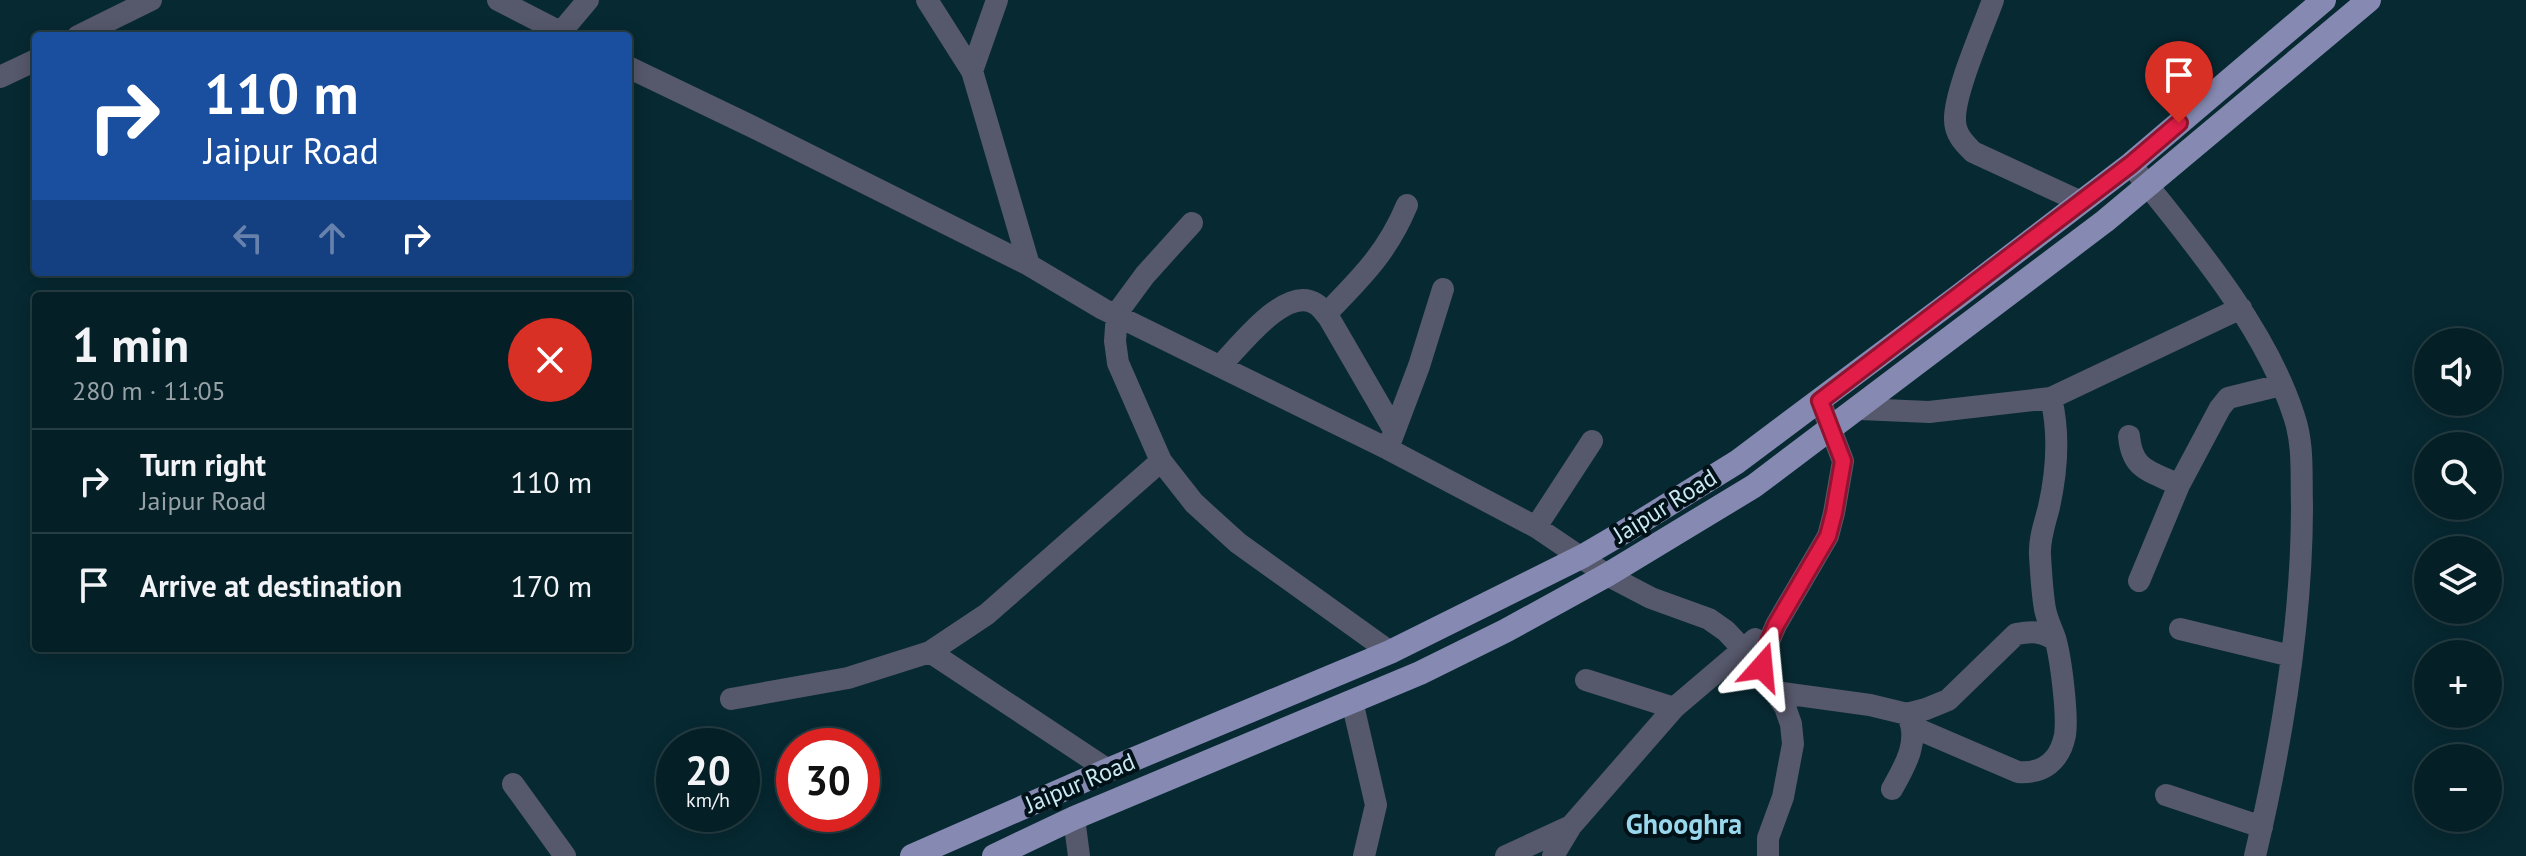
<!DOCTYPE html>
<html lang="en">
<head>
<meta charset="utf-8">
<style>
	:root { --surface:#051f26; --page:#0e272e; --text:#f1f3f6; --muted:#97a2a7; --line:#263d43 }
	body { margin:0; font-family:"PT Sans",sans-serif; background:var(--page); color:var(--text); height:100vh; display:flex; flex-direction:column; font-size:30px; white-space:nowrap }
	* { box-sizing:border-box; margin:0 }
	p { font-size:26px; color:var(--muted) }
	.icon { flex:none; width:44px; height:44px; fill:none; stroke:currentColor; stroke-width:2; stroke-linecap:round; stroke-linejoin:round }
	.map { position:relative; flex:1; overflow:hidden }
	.sheet { position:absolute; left:32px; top:292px; width:600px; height:360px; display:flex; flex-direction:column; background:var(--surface); border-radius:8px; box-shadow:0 4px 20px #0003,0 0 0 2px var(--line) }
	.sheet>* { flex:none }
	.top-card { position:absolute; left:32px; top:32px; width:600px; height:244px; border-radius:8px; box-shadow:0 4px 20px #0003,0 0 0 2px var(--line); background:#1a4fa0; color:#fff; overflow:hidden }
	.tools { position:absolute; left:2414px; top:328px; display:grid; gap:16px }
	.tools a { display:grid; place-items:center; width:88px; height:88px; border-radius:50%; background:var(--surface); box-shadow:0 4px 20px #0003,0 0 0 2px var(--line); font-size:40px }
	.speed { position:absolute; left:656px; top:728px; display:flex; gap:16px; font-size:40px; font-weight:700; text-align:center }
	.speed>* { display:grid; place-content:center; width:104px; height:104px; border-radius:50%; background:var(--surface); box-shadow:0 4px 20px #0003,0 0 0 2px var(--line); line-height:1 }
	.speed small { font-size:20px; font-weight:400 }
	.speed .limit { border:12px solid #d22; background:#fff; color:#111 }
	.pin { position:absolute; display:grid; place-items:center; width:68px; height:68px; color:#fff; margin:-82px -34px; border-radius:50% 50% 50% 0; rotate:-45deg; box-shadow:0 0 8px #0007 }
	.pin .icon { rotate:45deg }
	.me { position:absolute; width:88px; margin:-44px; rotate:18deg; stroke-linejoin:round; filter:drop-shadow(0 0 6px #0008) }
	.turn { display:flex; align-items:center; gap:28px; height:168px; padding:0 40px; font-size:36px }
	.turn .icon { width:104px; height:104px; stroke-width:2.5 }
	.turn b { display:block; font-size:56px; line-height:68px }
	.lanes { display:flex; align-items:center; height:76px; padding:0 40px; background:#0003; justify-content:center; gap:40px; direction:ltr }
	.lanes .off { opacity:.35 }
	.round { display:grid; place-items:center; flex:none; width:84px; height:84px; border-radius:42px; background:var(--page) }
	.summary { display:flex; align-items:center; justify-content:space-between; height:136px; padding:0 40px }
	h1 { font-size:48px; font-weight:600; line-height:60px }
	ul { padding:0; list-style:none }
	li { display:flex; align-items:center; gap:24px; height:104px; padding:0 40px; border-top:2px solid var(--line) }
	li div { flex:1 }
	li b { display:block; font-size:30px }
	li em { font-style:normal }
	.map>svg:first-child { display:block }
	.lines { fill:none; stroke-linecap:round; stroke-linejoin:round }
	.minor { stroke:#56586b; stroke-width:22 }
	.major { stroke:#868ab2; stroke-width:24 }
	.route-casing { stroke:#92132f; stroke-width:20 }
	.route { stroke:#e11d48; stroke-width:14 }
	.labels { text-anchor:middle; stroke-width:8; stroke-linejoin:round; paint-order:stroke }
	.street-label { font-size:24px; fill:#cbe9f3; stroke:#001118 }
	.quarter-label { font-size:28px; font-weight:bold; fill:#99d7ec; stroke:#001118 }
</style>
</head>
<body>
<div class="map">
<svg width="2526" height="856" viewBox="0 0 2526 856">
	<rect width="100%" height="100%" fill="#072932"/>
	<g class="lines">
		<path class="minor" d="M498 0 568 36
			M927 0 972 71 1029 265
			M1993 0C1983 28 1954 93 1955 120 1955 134 1964 143 1973 152L2079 201
			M561 32 588 0
			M78 36 151 0
			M628 67 753 127 1029 265 1103 309 1388 449 1536 527 1607 575 1651 598 1709 619 1726 631 1742 648
			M972 71 997 0
			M0 77 36 60
			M2136 171C2193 242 2266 328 2294 416 2304 445 2301 476 2302 506 2302 624 2282 742 2255 856
			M1326 314C1361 278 1387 253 1407 205
			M1221 365C1240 346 1286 284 1316 304 1321 307 1325 313 1329 318L1394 430
			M1860 409 1929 412 2051 398 2241 308
			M2129 436C2132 471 2151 471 2179 485
			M1391 440 1419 366 1443 289
			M1161 461 1194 503 1238 543 1390 652
			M1536 527 1592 441
			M2139 581 2179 485 2220 408 2228 398 2281 385
			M2180 629 2291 656
			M930 652 1108 770
			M1776 692 1870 705 1907 714 1926 709 1948 700 2016 634C2032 631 2042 631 2055 640
			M731 699 848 678 930 652 987 614 1161 461 1118 363 1115 341 1117 313 1145 275 1192 223
			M1352 701 1376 805 1364 856
			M1674 708 1755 639
			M1913 727 2018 772C2043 774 2060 761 2065 735 2068 716 2061 658 2055 638 2052 629 2047 620 2045 609 2042 592 2041 572 2040 555 2039 539 2045 523 2049 507 2057 471 2060 435 2051 398
			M513 784 565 856
			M1892 789C1905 766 1920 741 1908 716
			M2166 795 2262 827
			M1074 818 1079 856
			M1506 856 1571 826
			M1553 856 1571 826 1674 708 1586 680
			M1768 856V838L1783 797 1793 744 1791 724 1785 707 1766 679 1762 667 1764 653 1776 625 1828 536 1834 513 1843 461 1820 401"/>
		<path class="major" d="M912 856 1108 770 1390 652 1583 556 1624 532 1737 462 1960 295 2131 164 2324 0
			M994 856 1074 818 1420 673 1505 631 1607 575 1754 486 2105 221 2369 0"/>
	</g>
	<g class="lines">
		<defs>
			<path id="route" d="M1762 667 1764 653 1776 625 1828 536 1834 513 1843 461 1820 401 2131 164 2179 123"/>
		</defs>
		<use href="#route" class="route-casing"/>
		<use href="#route" class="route"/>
	</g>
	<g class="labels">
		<g class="street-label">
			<text transform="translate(1665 506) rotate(-32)" y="8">Jaipur Road</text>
			<text transform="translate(1080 783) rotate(-23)" y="8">Jaipur Road</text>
		</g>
		<g class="quarter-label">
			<text x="1684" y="834">Ghooghra</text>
		</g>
	</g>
</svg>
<div class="tools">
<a><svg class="icon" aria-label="sound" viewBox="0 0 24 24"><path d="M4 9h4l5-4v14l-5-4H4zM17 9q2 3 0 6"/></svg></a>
<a><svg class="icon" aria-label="search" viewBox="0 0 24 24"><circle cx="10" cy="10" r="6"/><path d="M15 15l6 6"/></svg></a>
<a><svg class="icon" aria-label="layers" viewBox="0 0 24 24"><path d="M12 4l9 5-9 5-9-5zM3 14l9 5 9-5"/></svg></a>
<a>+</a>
<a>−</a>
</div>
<div class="speed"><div>20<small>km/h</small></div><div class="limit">30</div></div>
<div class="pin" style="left:2179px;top:123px;background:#d93025"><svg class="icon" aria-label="arrive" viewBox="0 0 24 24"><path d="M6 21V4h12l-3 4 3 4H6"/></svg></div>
<svg class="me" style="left:1762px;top:667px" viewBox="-20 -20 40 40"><path d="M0-17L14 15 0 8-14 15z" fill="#e11d48" stroke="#fff" stroke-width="4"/></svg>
<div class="top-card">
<div class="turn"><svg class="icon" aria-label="right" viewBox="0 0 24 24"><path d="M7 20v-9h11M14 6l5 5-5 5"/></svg><div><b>110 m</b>Jaipur Road</div></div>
<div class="lanes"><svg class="icon off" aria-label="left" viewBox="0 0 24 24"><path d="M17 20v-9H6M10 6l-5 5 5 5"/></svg><svg class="icon off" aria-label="ahead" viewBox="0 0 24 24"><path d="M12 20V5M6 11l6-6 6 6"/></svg><svg class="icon" aria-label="right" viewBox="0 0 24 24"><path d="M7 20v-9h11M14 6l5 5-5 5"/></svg></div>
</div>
<section class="sheet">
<div class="summary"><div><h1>1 min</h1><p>280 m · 11:05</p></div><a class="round" style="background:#d93025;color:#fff"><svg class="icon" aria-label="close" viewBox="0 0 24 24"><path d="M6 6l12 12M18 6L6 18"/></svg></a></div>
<ul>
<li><svg class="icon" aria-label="right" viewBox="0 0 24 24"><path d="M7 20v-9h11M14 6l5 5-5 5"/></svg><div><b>Turn right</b><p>Jaipur Road</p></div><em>110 m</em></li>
<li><svg class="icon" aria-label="arrive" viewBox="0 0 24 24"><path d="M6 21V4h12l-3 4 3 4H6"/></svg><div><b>Arrive at destination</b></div><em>170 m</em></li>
</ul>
</section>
</div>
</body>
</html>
